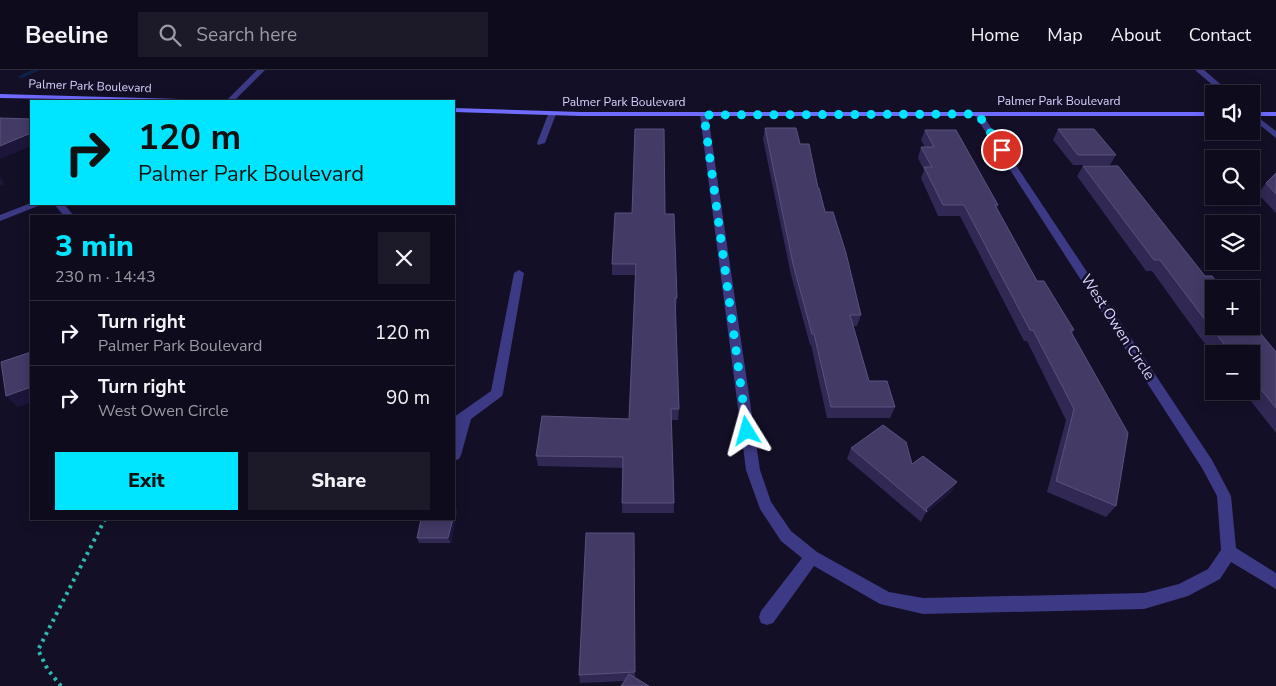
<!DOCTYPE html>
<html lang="en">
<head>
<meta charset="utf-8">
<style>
	:root { --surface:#0e0b1c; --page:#1c1929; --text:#f1f3f6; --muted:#9b9ba3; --line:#2e2b3b; --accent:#00e5ff }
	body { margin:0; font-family:"Nunito Sans",sans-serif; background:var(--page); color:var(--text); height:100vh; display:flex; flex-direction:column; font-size:19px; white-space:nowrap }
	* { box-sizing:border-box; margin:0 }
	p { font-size:16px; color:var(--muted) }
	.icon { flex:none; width:28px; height:28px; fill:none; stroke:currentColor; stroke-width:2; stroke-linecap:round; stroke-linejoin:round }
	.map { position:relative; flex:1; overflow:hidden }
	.panel { position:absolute; left:30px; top:145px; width:425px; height:305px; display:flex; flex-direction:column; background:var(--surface); border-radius:0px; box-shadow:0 2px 12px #0003,0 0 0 1px var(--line) }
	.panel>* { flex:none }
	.banner { position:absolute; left:30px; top:30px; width:425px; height:105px; border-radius:0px; box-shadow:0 2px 12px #0003,0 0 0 1px var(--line); background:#00e5ff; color:#111; overflow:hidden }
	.tools { position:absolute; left:1205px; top:15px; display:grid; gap:10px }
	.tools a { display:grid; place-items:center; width:55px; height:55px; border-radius:0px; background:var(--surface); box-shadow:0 2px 12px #0003,0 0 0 1px var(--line); font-size:25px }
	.pin { position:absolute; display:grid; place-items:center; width:42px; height:42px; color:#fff; margin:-21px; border:2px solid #fff; border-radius:50%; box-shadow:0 1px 5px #0007 }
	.me { position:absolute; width:55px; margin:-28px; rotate:352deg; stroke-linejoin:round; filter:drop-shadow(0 0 4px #0008) }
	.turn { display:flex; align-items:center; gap:18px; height:105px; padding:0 25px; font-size:22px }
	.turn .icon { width:65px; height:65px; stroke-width:2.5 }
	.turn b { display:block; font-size:35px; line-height:42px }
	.round { display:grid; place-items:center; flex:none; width:52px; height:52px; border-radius:0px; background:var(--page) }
	.head { display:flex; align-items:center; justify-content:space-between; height:85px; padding:0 25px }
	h1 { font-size:30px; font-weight:800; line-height:38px; color:var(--accent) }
	.button { display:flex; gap:10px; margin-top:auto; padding:10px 25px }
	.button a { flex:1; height:58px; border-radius:0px; background:var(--accent); color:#111; font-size:20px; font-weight:800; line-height:58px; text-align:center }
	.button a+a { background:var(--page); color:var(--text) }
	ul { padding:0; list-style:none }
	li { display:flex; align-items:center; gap:15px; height:65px; padding:0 25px; border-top:1px solid var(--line) }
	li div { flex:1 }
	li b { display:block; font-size:19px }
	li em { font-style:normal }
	header { display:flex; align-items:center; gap:30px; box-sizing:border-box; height:70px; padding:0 25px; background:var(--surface); border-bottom:1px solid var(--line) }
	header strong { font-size:24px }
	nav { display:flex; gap:28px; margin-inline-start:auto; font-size:18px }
	.search { width:350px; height:45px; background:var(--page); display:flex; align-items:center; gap:12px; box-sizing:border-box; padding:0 18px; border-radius:0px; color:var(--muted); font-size:19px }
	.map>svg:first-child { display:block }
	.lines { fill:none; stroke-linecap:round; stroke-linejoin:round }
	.stream { fill:#0c2248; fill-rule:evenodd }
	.path { stroke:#2fb8b0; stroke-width:4; stroke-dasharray:3 4.5; stroke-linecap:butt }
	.service { fill:#3d3a85; fill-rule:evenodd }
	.minor { fill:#3d3a85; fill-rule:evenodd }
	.tertiary { fill:#3d3a85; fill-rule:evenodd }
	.secondary { fill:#6f6bff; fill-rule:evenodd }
	.wall { fill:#312854 }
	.shaded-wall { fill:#1d163a }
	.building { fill:#433a66; stroke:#5a527e }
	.route { stroke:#00e5ff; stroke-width:9; stroke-dasharray:0 16.2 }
	.labels { text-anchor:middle; stroke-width:5; stroke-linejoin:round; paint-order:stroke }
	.far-street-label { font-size:12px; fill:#d9d4ff; stroke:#130f26 }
	.street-label { font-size:15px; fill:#d9d4ff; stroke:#130f26 }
</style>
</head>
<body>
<header>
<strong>Beeline</strong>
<div class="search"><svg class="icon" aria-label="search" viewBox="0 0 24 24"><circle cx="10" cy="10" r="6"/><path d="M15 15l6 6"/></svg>Search here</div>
<nav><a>Home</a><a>Map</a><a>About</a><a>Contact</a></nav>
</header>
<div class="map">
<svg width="1276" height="616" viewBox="0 0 1276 616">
	<rect width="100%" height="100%" fill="#130f26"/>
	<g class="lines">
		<path class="stream" d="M32 0H40L22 8 17 7Z"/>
		<path class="path" d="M61 616 48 600 38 580 105 449"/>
		<path class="service" d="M549 42 556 44 545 73 538 75 537 73Z
			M54 134H64L74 146H64Z
			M519 200 524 203 503 323 502 326 471 349 461 385 459 389 454 391V347L491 321 514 203Z"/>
		<path class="minor" d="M1195 0H1204L1232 24H1223Z
			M975 42 982 44 1212 390 1231 426 1236 478 1276 503V519L1231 492 1220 509 1188 526 1144 539 923 544 880 534 814 496 773 553 767 555 761 553 759 547 761 541 802 488 781 471 760 439 746 400 700 45 704 43 708 45 760 400 771 432 791 461 817 482 889 522 923 528 1144 523 1179 514 1208 499 1221 480 1217 426 1202 398 974 44Z
			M1251 42 1276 61V68L1251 48Z
			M31 133 43 134 0 151V145Z"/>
		<path class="tertiary" d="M257 0H265L234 31H226Z"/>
		<path class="secondary" d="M0 24 179 29 183 31 0 28Z
			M454 38 581 42H1214V46H581L454 42Z
			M1251 42H1276V46H1251Z"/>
	</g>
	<path class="wall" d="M765 58 800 74 818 118 861 245 857 256H853L869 311 895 337 890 348H827L811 275H810L791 205 763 69Z
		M1058 59 1116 85 1110 95H1073L1053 70Z
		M925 60 998 135 997 139 1037 211 1074 260 1072 264 1116 436 1106 447 1047 422 1066 350 1027 271H1024L960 146H938L921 108 924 100 918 88 921 77H925L921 70Z
		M1083 96 1205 206 1276 282V363L1243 321H1251V284H1214V285L1199 266 1152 201H1146L1077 106Z
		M1276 103V143L1258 124 1266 113Z
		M665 144 677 228 676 239H675L679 339 678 350H671L674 433V443H622L623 398 538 396 536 386 629 349 635 205H612V194Z
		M851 378 912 394 957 412 951 422 925 444 921 452 847 389Z
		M455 436 457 441 451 473H419L417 468Z
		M634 463 635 607 624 611 580 613 579 605Z"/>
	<path class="shaded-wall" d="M31 63V76L0 89V76Z
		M0 106 4 115 0 116Z
		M31 317V332L18 337 6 326Z
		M957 412 951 422 925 444 927 442 926 439Z
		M455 436 457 441 451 473 448 468 453 449H454V443Z"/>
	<path class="building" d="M0 48 31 49V63L0 76Z
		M765 58H796L800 74H809L818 118H819L825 142H833L846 183 861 245H850L869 311H887L895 337H831L814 264H812L793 194Z
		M635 59H664L665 144H674L677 228H675L679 339H671L674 433H622L623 387 536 386 542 346 629 349 636 194H612L615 143H632Z
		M1058 59H1094L1116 85H1078Z
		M925 60H956L998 135H995L1037 211H1044L1074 260H1070L1128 363 1116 436 1056 411 1074 339 1033 260H1030L964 135H943L924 97H932L921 77H934Z
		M1083 96H1118L1205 206H1212L1223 219H1214V256H1251V252L1276 282V338L1251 307V284H1232L1209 255 1160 190H1154Z
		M1276 103V124L1266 113Z
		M31 282V317L6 326 1 292Z
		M883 355 906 372 912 394 923 386 957 412 926 439 927 442 851 378Z
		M421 449H453L448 468H417Z
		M586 463H634L635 602 579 605Z
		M629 604 649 616H621Z"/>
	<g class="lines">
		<path class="route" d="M747 361 704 45 978 44 1002 80"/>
	</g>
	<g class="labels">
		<g class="far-street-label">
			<text transform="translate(90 16) rotate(2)" y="4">Palmer Park Boulevard</text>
			<text x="1059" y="35">Palmer Park Boulevard</text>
			<text x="624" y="36">Palmer Park Boulevard</text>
		</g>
		<g class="street-label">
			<text transform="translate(1118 257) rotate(57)" y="5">West Owen Circle</text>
		</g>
	</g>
</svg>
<div class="tools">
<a><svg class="icon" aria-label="sound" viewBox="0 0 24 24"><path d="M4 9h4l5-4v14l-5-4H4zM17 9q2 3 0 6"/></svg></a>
<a><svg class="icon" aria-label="search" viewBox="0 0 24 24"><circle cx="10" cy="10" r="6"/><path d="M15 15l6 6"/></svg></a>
<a><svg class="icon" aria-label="layers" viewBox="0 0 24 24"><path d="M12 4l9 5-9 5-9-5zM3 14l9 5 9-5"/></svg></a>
<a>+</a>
<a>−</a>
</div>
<div class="pin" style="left:1002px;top:80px;background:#d93025"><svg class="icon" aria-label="arrive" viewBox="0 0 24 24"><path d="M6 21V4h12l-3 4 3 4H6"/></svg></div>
<svg class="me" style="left:747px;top:361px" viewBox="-20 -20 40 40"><path d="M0-17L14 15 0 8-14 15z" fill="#00e5ff" stroke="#fff" stroke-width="4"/></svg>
<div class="banner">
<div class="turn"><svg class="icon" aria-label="right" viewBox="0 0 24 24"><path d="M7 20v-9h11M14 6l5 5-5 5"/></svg><div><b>120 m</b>Palmer Park Boulevard</div></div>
</div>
<section class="panel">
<div class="head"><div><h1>3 min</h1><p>230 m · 14:43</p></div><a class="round"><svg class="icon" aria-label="close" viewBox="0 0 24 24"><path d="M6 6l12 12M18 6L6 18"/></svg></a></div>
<ul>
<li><svg class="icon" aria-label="right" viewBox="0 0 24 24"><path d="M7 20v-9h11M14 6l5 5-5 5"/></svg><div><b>Turn right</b><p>Palmer Park Boulevard</p></div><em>120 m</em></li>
<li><svg class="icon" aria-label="right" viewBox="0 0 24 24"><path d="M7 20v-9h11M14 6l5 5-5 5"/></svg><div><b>Turn right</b><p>West Owen Circle</p></div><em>90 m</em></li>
</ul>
<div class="button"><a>Exit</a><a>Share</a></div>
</section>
</div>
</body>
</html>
